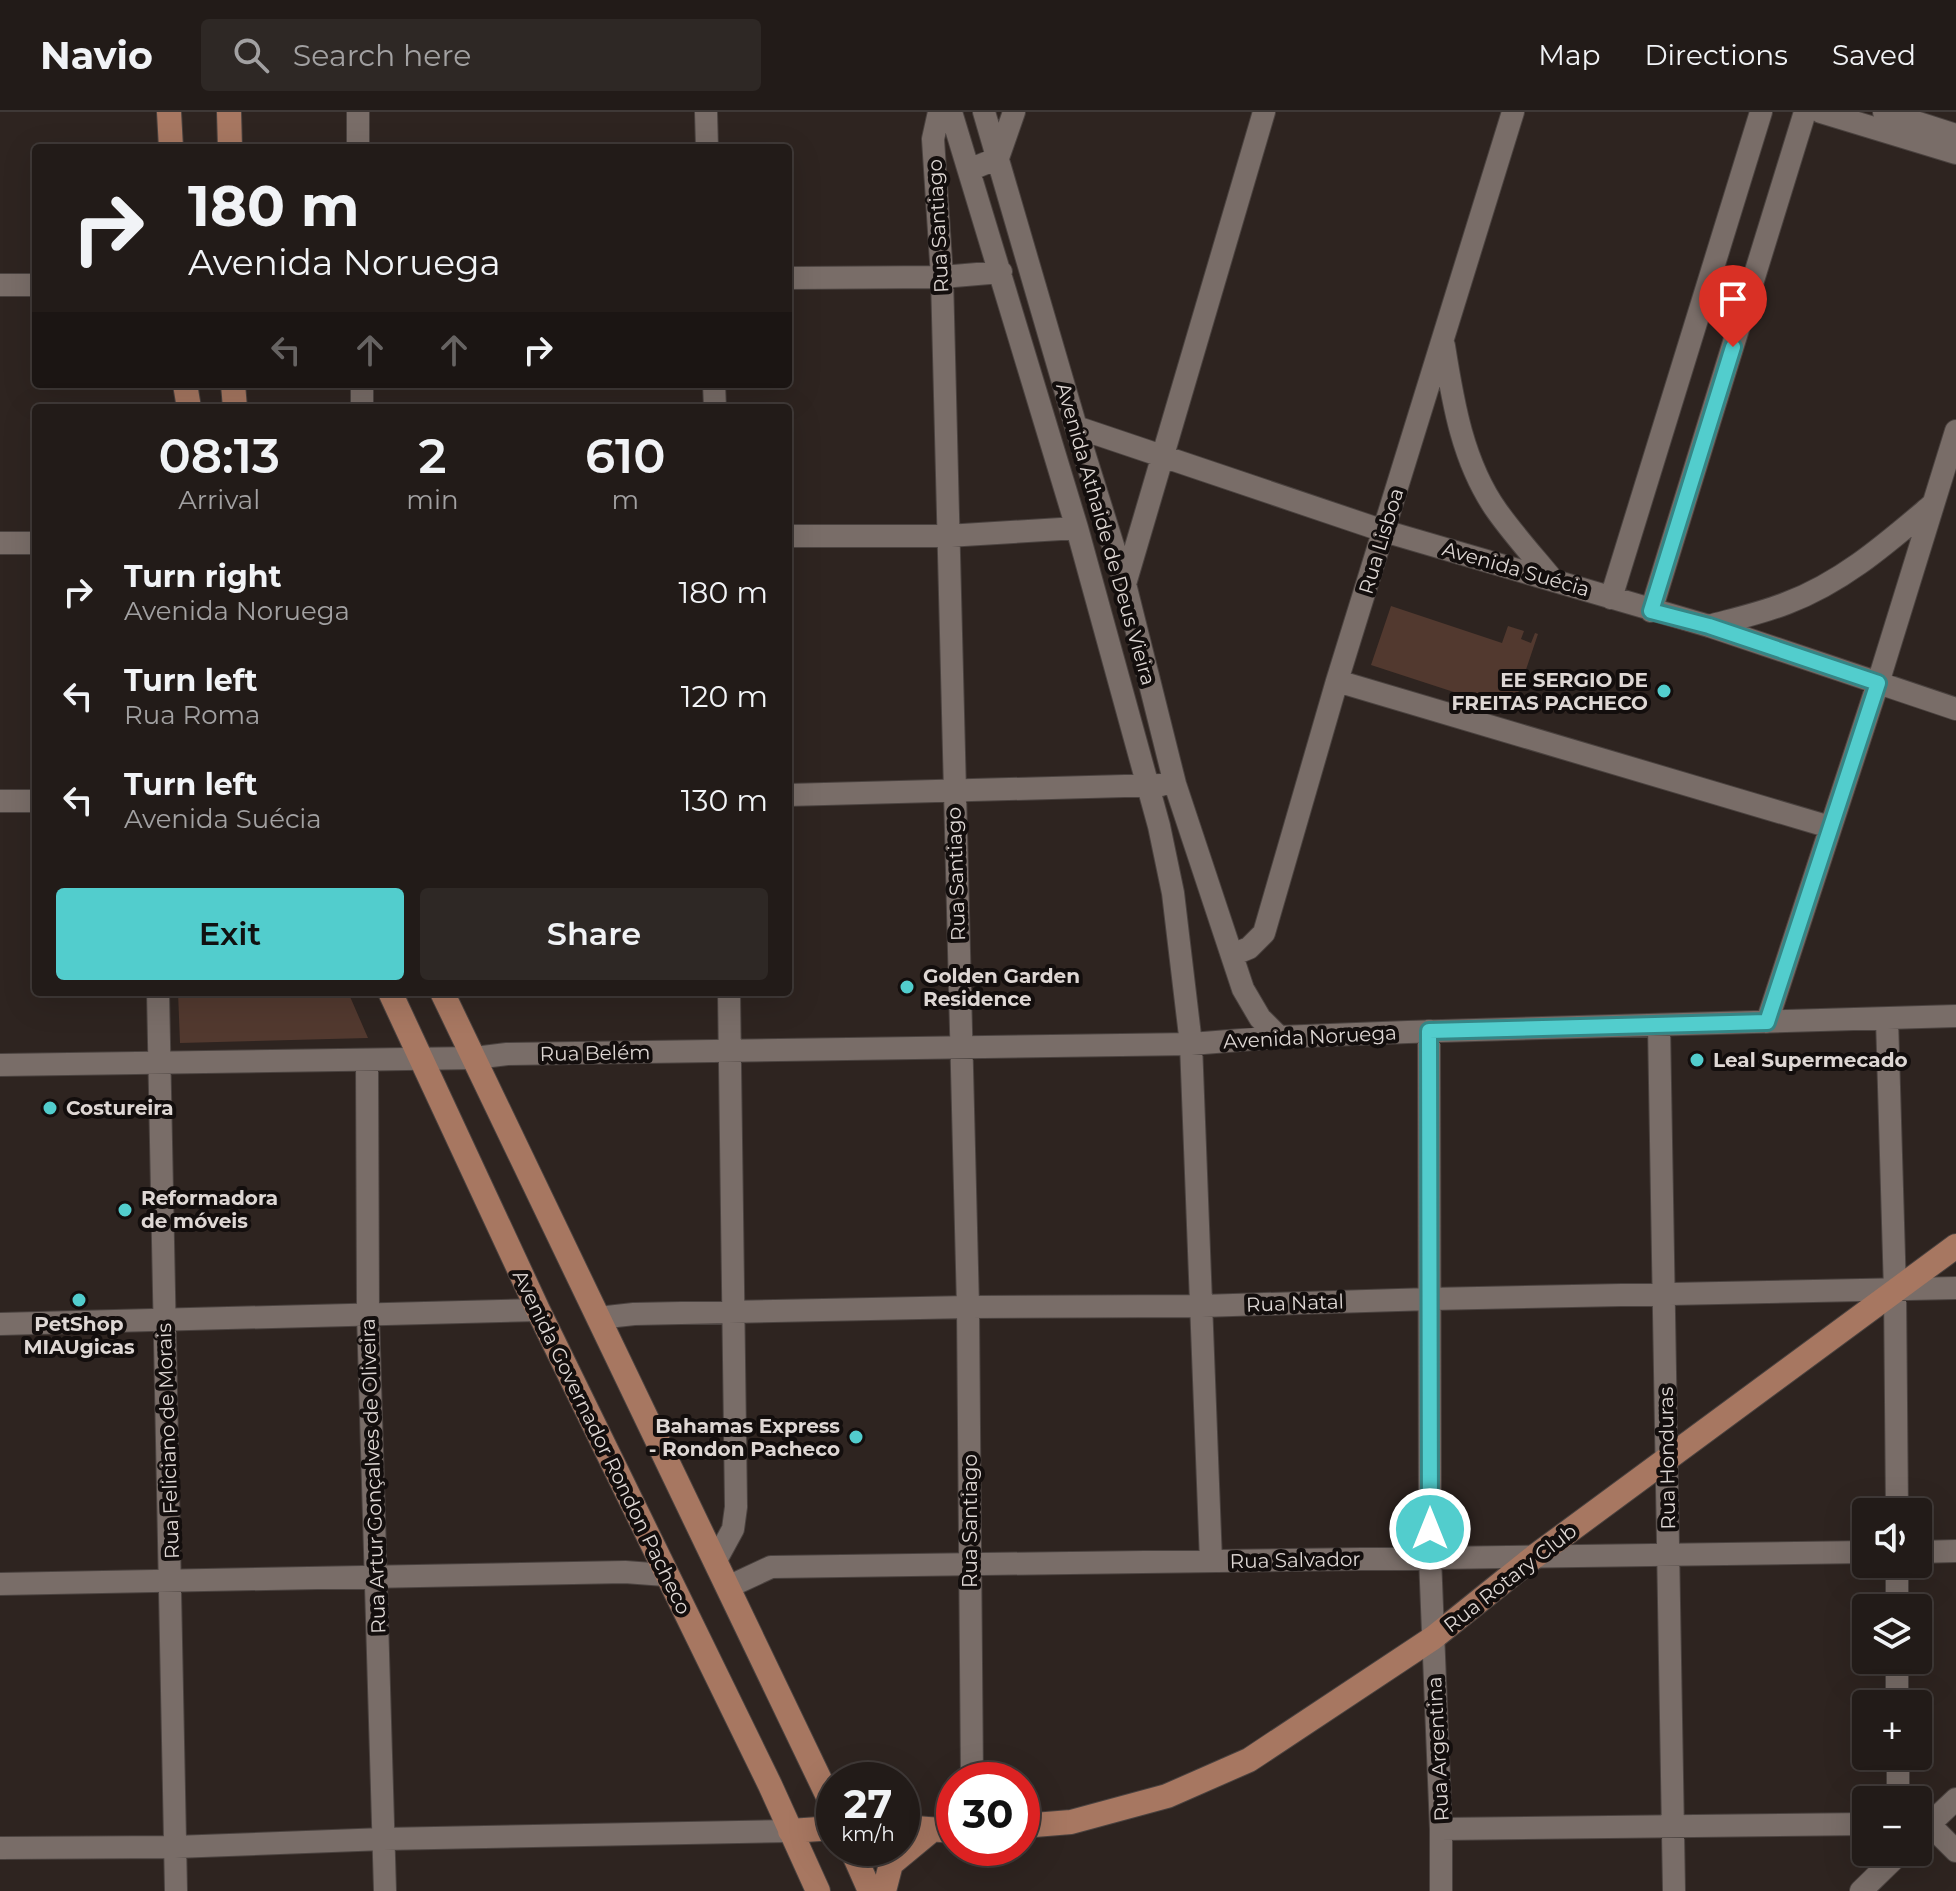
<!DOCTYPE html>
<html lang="en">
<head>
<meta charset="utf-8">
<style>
	:root { --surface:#221b18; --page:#2e2825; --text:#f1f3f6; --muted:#a2a1a2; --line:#3f3937; --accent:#52cdcd }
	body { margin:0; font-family:Montserrat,sans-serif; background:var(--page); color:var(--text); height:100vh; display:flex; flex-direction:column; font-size:30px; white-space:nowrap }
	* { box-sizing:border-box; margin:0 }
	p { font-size:26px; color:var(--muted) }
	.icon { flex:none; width:44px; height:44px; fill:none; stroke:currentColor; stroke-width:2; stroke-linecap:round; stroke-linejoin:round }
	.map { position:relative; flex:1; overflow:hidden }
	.sheet { position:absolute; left:32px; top:292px; width:760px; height:592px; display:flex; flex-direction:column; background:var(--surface); border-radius:8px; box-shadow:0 8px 32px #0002,0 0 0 2px var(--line) }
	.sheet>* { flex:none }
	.banner { position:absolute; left:32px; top:32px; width:760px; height:244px; border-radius:8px; box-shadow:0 8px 32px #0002,0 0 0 2px var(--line); background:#221b18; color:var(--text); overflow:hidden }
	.controls { position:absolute; left:1852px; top:1386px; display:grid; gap:16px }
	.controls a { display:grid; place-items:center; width:80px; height:80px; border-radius:8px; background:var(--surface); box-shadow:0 8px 32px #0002,0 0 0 2px var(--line); font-size:40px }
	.speed { position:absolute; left:816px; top:1650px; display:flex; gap:16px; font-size:40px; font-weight:700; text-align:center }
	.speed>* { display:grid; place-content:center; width:104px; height:104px; border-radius:50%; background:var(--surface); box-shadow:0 8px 32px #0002,0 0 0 2px var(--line); line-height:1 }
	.speed small { font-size:20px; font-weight:400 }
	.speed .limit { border:12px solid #d22; background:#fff; color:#111 }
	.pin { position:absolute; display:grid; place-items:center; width:68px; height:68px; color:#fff; margin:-82px -34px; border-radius:50% 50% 50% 0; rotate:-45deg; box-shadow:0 0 8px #0007 }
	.pin .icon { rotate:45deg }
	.me { position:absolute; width:88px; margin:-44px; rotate:0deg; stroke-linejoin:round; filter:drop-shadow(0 0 6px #0008) }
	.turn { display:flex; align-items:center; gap:28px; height:168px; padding:0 24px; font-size:36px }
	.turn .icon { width:104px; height:104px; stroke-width:2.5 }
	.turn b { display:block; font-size:56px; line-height:68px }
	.lanes { display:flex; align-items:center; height:76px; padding:0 24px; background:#0003; justify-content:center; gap:40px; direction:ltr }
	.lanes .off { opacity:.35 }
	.eta { display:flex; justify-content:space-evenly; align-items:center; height:136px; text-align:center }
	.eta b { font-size:48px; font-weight:600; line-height:56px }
	.button { display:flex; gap:16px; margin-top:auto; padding:16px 24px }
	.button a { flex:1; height:92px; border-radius:8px; background:var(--accent); color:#111; font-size:32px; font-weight:600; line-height:92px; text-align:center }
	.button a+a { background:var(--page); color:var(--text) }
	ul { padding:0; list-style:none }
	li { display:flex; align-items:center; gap:24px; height:104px; padding:0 24px }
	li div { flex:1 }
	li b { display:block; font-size:30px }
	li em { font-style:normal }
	header { display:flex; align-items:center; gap:48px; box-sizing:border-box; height:112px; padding:0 40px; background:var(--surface); border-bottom:2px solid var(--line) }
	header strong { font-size:38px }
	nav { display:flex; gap:44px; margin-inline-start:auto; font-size:28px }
	.search { width:560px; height:72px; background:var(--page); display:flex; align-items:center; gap:20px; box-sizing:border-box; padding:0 28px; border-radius:8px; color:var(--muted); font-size:30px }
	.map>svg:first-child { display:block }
	.green { fill:#52392f }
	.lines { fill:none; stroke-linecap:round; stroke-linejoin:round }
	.minor-casing { stroke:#4a423f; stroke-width:24 }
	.major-casing { stroke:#4a423f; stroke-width:26 }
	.minor { stroke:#796d68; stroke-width:22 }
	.major { stroke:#a77761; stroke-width:24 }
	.route-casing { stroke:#358585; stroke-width:20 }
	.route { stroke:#52cdcd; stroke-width:14 }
	.poi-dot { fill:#52cdcd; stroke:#130e0d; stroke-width:3 }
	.labels { text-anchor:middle; stroke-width:8; stroke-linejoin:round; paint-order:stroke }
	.street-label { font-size:20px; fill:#ded7d4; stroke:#130e0d }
	.poi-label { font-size:20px; font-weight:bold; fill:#ded7d4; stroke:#130e0d; text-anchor:start }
</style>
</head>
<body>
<header>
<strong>Navio</strong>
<div class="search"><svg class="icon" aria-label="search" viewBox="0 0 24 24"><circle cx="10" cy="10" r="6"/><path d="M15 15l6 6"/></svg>Search here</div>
<nav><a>Map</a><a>Directions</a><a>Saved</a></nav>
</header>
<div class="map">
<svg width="1956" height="1779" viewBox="0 0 1956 1779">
	<rect width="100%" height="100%" fill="#2e2420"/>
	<path class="green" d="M1391 494 1502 531 1508 514 1524 519 1521 527 1531 531 1535 521 1538 522 1512 599 1371 553Z
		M178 880H348L368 926 180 931Z"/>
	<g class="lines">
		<defs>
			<path id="minor" d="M358 0V36
				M706 0 707 36
				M939 0 933 27 942 165 968 1195 972 1668
				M951 0 1077 416 1159 714 1173 781 1191 932 1211 1449
				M984 0 1076 315 1125 472 1175 672 1243 877 1260 906 1279 925
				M1821 0 1956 41
				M1884 0 1956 23
				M969 58 998 46 1014 0
				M788 166 942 165 1001 160
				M0 173H36
				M1444 234C1453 291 1463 351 1497 399 1514 423 1534 445 1552 467
				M362 272V296
				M714 272 715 296
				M1076 315 1384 419 1709 514 1956 597
				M788 424H947L1077 416
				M0 431H36
				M1125 472 1264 0
				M1611 486 1761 0
				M1651 499 1805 0
				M1709 514C1735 507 1762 501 1787 491 1843 470 1887 431 1932 393
				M1337 569 1830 715
				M788 683 1161 673
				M0 689H36
				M1232 843 1249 836 1264 821 1337 569 1513 0
				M158 880 176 1779
				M1887 907 1895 1179 1897 1400
				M1767 910 1878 571 1956 319
				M1659 913 1674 1779
				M1429 919 1430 1446 1441 1717V1779
				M367 948 368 1202 385 1779
				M0 953 475 946 507 942 1191 932 1279 925 1408 920 1956 904
				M598 1206 634 1202 968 1195 1202 1194 1430 1187 1956 1176
				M0 1212 538 1198
				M1918 1440 1956 1439
				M715 1450 733 1417 736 1395 729 880
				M1897 1452V1496
				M0 1472 625 1460 665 1463
				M728 1475 771 1455 1866 1440
				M1897 1548V1592
				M1898 1644V1688
				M1929 1712 1956 1739
				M1441 1717 1866 1712
				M1918 1723 1956 1687
				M0 1736 175 1735 384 1727 790 1719
				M1861 1779 1901 1740"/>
			<path id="major" d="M169 0 171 36
				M229 0 230 36
				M185 272 189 296
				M233 272 235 296
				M390 880 538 1198 770 1673 818 1779
				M442 880 834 1697
				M1022 1714 1071 1710 1167 1684 1249 1648 1433 1526 1534 1445 1956 1134
				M902 1715 954 1719
				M790 1719 834 1716
				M851 1736 870 1779
				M884 1779 891 1752 932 1718"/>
		</defs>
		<use href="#minor" class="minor-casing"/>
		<use href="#major" class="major-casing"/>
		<use href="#minor" class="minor"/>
		<use href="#major" class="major"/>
	</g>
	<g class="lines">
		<defs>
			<path id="route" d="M1430 1417 1429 919 1767 910 1878 571 1709 514 1651 499 1733 235"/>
		</defs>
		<use href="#route" class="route-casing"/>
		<use href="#route" class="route"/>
	</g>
	<g class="poi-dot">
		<circle cx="1664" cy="579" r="8"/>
		<circle cx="907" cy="875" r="8"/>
		<circle cx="1697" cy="948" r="8"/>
		<circle cx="50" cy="996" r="8"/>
		<circle cx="125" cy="1098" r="8"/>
		<circle cx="79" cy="1188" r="8"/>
		<circle cx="856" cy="1325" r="8"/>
	</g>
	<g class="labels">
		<g class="street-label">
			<text transform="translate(938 114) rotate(-93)" y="7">Rua Santiago</text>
			<text transform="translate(1106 422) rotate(74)" y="7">Avenida Athaide de Deus Vieira</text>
			<text transform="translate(1381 429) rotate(-73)" y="7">Rua Lisboa</text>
			<text transform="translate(1516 457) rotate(16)" y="7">Avenida Suécia</text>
			<text transform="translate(956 762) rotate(-92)" y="7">Rua Santiago</text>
			<text transform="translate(1310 925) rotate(-3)" y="7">Avenida Noruega</text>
			<text transform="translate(595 941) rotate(-1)" y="7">Rua Belém</text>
			<text transform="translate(1295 1191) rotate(-2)" y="7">Rua Natal</text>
			<text transform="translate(168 1329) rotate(-92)" y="7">Rua Feliciano de Morais</text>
			<text transform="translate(602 1330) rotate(64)" y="7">Avenida Governador Rondon Pacheco</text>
			<text transform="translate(1667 1346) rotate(-91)" y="7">Rua Honduras</text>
			<text transform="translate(373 1364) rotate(-92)" y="7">Rua Artur Gonçalves de Oliveira</text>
			<text transform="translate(970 1409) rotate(-90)" y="7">Rua Santiago</text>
			<text transform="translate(1295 1448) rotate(-1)" y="7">Rua Salvador</text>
			<text transform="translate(1510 1466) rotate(-38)" y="7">Rua Rotary Club</text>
			<text transform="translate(1438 1637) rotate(-93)" y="7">Rua Argentina</text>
		</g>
		<g class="poi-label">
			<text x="1648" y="575" text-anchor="end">EE SERGIO DE<tspan x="1648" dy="23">FREITAS PACHECO</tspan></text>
			<text x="923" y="871">Golden Garden<tspan x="923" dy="23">Residence</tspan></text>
			<text x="1713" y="955">Leal Supermecado</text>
			<text x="66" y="1003">Costureira</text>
			<text x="141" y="1093">Reformadora<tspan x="141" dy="23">de móveis</tspan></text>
			<text x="79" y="1219" text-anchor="middle">PetShop<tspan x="79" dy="23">MIAUgicas</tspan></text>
			<text x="840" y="1321" text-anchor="end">Bahamas Express<tspan x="840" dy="23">- Rondon Pacheco</tspan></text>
		</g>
	</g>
</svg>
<div class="controls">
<a><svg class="icon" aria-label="sound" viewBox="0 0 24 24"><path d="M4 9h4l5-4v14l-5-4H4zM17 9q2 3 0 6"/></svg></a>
<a><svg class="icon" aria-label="layers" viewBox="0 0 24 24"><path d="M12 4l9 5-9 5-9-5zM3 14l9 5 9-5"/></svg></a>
<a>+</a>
<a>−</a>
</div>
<div class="speed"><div>27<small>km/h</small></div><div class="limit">30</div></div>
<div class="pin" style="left:1733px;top:235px;background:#d93025"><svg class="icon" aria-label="arrive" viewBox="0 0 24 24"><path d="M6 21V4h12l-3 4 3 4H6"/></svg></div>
<svg class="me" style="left:1430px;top:1417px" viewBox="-20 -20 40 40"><circle r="17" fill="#52cdcd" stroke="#fff" stroke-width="3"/><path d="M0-11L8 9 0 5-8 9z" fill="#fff"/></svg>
<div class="banner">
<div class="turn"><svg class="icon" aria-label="right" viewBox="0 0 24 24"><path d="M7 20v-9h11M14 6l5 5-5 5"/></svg><div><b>180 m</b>Avenida Noruega</div></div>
<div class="lanes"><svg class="icon off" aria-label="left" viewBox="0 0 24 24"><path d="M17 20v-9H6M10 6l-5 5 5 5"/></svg><svg class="icon off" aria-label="ahead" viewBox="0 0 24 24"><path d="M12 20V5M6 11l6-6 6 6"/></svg><svg class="icon off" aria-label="ahead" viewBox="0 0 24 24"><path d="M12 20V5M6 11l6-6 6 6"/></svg><svg class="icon" aria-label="right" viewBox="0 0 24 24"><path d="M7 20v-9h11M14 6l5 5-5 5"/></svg></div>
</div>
<section class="sheet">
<div class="eta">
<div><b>08:13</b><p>Arrival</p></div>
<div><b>2</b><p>min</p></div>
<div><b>610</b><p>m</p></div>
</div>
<ul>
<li><svg class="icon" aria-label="right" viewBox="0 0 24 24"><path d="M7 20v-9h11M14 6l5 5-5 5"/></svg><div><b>Turn right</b><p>Avenida Noruega</p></div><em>180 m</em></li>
<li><svg class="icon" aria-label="left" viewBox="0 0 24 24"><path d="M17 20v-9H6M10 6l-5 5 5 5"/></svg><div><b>Turn left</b><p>Rua Roma</p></div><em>120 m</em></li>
<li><svg class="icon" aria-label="left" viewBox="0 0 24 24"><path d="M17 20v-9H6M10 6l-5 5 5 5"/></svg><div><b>Turn left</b><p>Avenida Suécia</p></div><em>130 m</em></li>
</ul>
<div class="button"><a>Exit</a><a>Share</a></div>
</section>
</div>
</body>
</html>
